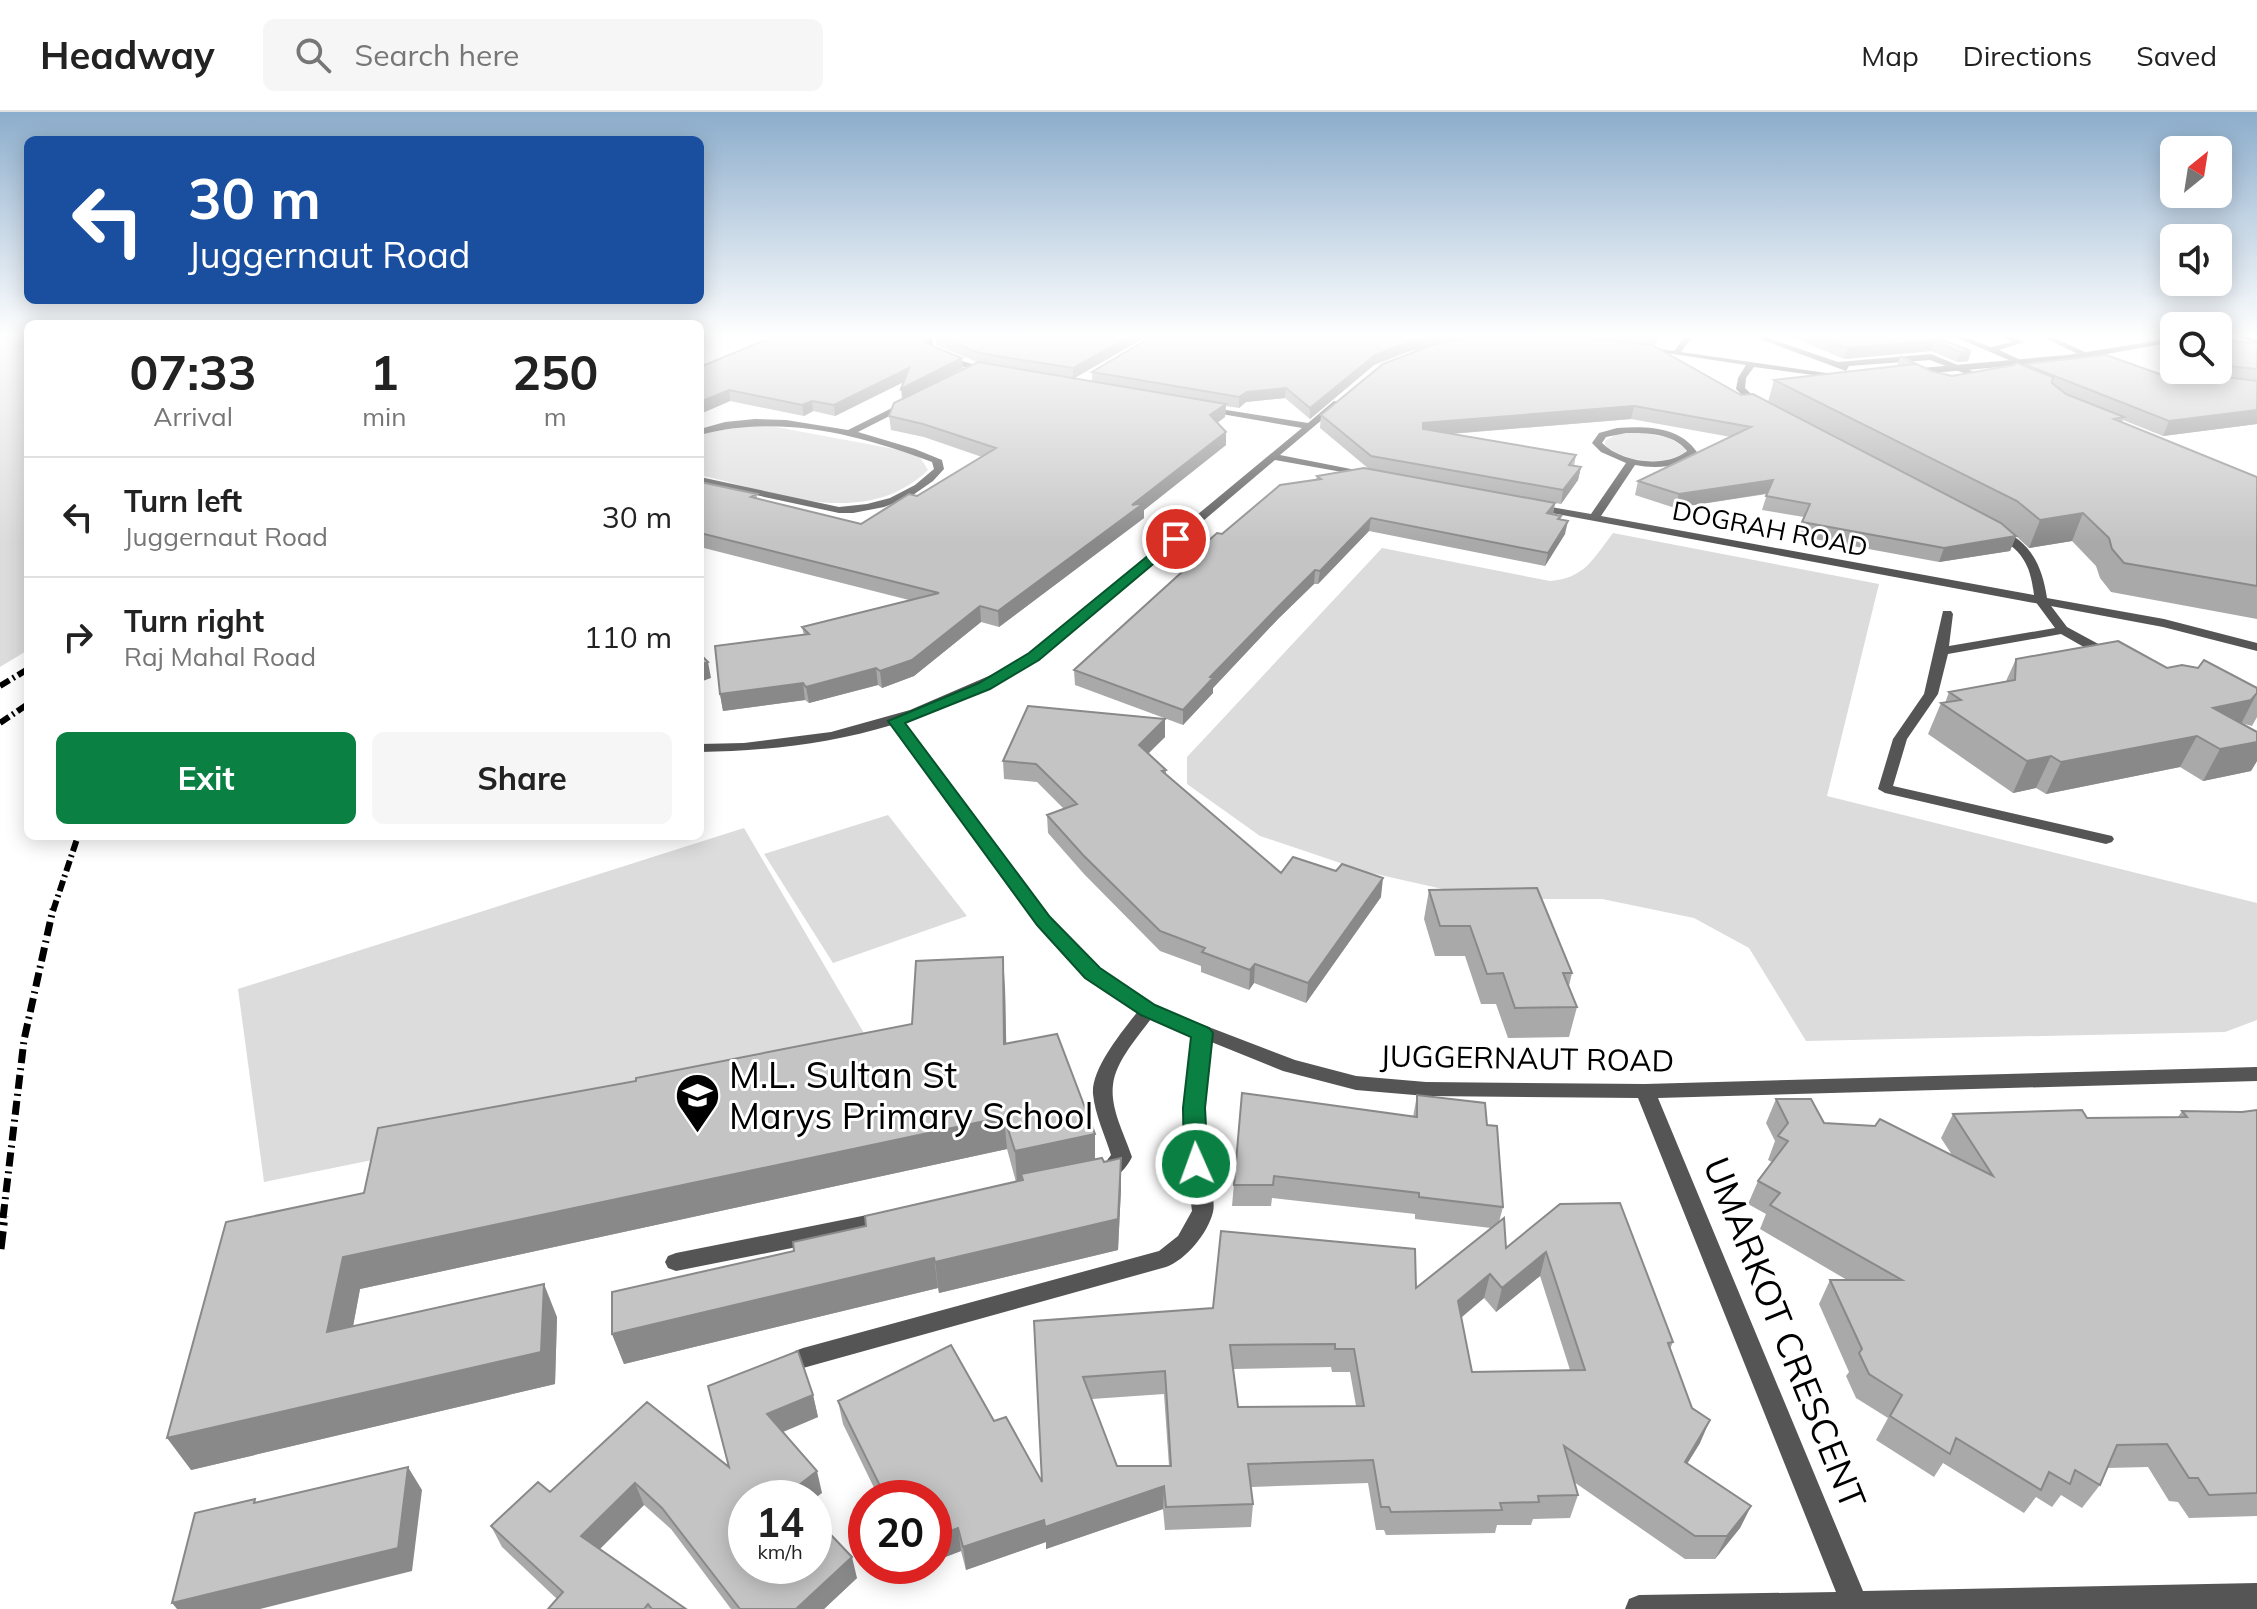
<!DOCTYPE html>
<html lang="en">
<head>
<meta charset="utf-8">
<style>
	:root { --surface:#fff; --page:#f6f6f6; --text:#222; --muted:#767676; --line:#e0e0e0; --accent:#0b8043 }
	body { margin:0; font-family:Mulish,sans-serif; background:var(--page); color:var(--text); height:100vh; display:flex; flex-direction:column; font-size:30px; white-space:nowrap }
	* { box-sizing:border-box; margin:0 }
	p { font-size:26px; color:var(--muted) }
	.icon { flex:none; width:44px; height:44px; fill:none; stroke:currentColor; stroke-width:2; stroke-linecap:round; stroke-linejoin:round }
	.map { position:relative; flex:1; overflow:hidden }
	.sheet { position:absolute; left:24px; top:208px; width:680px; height:520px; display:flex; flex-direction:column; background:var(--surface); border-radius:12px; box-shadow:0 4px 20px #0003 }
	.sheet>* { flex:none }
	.banner { position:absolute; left:24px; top:24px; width:680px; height:168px; border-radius:12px; box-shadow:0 4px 20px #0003; background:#1a4fa0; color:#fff; overflow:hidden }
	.needle { width:52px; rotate:30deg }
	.tools { position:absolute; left:2160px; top:24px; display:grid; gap:16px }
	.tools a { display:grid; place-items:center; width:72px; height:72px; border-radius:12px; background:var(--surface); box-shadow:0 4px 20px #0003; font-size:40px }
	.speed { position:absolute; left:728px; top:1368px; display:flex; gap:16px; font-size:40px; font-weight:700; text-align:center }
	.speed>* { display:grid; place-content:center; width:104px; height:104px; border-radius:50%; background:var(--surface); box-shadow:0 4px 20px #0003; line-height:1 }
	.speed small { font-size:20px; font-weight:400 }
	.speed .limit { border:12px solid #d22; background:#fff; color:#111 }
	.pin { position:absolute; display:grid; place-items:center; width:68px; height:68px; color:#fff; margin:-34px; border:4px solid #fff; border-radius:50%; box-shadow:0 2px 8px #0007 }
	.me { position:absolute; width:88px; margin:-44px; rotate:358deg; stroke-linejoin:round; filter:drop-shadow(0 0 6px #0008) }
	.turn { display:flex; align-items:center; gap:28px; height:168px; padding:0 32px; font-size:36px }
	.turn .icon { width:104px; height:104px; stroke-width:2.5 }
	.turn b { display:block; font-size:56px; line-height:68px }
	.eta { display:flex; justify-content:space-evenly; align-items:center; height:136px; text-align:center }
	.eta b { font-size:48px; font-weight:700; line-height:56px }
	.primary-button { display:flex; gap:16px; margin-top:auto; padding:16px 32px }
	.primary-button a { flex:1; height:92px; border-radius:12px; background:var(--accent); color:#fff; font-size:32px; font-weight:700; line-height:92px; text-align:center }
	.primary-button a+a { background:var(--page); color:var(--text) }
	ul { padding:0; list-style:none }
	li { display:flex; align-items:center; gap:24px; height:120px; padding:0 32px; border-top:2px solid var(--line) }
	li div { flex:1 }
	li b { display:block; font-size:30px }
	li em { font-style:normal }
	header { display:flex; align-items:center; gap:48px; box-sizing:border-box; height:112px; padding:0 40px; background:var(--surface); border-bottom:2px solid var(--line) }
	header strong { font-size:38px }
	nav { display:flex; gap:44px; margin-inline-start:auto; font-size:28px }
	.search { width:560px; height:72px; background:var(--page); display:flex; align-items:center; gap:20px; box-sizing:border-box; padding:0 28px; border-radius:12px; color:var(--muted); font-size:30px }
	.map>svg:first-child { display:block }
	.green { fill:#dcdcdc }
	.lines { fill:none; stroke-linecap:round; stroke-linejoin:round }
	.service { fill:#555; fill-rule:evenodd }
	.minor { fill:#555; fill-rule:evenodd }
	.rail-far3 { stroke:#000; stroke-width:3; stroke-dasharray:7 2 1 2; stroke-linecap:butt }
	.rail-far2 { stroke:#000; stroke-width:6; stroke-dasharray:11 4 2 4; stroke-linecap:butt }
	.rail-far1 { stroke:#000; stroke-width:7; stroke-dasharray:14 5 2 5; stroke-linecap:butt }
	.rail { stroke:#000; stroke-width:9; stroke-dasharray:18 6 3 6; stroke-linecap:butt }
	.wall { fill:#a9a9a9; fill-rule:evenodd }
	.shaded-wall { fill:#898989 }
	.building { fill:#c4c4c4; stroke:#898989; stroke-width:2; fill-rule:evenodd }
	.route { fill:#0b8043; stroke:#07532c; stroke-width:2 }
	.labels { text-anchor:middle; stroke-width:6; stroke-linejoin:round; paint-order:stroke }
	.far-street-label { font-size:26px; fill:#000; stroke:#fff }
	.street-label { font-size:30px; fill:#000; stroke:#fff }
	.near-poi-label { font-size:36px; fill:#000; stroke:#fff; text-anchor:start }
	.near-street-label { font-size:36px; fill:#000; stroke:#fff }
</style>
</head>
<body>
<header>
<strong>Headway</strong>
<div class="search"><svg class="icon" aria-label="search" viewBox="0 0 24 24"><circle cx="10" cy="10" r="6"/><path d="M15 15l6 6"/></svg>Search here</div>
<nav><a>Map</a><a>Directions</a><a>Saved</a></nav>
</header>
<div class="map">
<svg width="2257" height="1497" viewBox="0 0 2257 1497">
	<rect width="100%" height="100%" fill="#fff"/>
	<path class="green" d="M28 226V538L0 555V229Z
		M765 313 900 338 920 345 928 358C865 419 775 380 700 363V324L713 319Z
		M1639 320 1670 326 1686 337 1685 340C1665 355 1623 350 1605 333V329L1619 321Z
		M1613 421 1879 472 1827 684 2257 791V908L2225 920 1806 929 1749 836 1694 806 1602 787H1487L1367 760 1260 724 1187 672V645L1382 436 1550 469C1585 466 1593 447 1613 421Z
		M888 703 967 804 833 851 764 742Z
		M744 716 878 945 264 1070 238 877Z"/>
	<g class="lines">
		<path class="service" d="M1746 222H1756L1838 250 1931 242 1994 268 1987 270 1930 248 1849 254 1846 259Z
			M1948 222H1958L1991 235 2012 230 1998 222H2008L2024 230 1999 238 2023 249 2016 251Z
			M2036 222H2046L2104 249 2097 251Z
			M2041 485 2045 486 2067 515 2115 541V547H2105L2061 522 1948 542 1938 582 1907 627 1893 674 2112 724 2114 727 2112 730 2106 732 1885 681 1878 677 1893 627 1924 582 1943 499H1951L1953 502 1949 534 2055 516 2035 489Z
			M1148 892 1154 894 1157 898C1143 920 1116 946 1113 973 1110 997 1125 1023 1132 1045 1126 1057 1115 1070 1101 1066L1098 1060 1111 1043C1105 1023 1095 1003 1093 982 1091 955 1126 915 1142 894Z
			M1202 914 1209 916 1211 921C1207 965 1202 1007 1206 1051 1208 1066 1216 1087 1213 1100 1208 1121 1186 1148 1166 1155L803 1256 795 1253 791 1246 795 1239 803 1236 1159 1139 1178 1124 1192 1099 1186 1052 1184 996 1193 921 1195 916Z
			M887 1099 895 1102 898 1108 895 1114 887 1117 676 1159 668 1156 665 1150 668 1144 676 1141Z"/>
		<path class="minor" d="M28 222V224L0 227V223Z
			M924 222H934L931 225 934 235 962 249 992 258 988 261 956 253 927 238Z
			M1687 222H1695L1681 240 1847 264 1843 267 1754 255 1746 266 1745 276 1765 296 1757 298 1736 277 1738 266 1746 253 1640 237 1644 235 1674 239Z
			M2235 222H2244L2257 228V233Z
			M2174 226V230L2067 249 1910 263 1906 260 1910 257 2067 243Z
			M908 288 911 289V293L858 320 915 337 942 348 944 357 933 369 910 385 884 395 853 401H839L700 371V365L839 395 867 392 890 386 915 373 934 357 932 350C858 322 779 302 700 323V317L725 310 755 307 786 308 848 318Z
			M1334 289 1342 291 1280 343 1366 360 1370 361V365L1275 348 1039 548 961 588 903 609 1049 805 1099 857 1154 894 1295 948 1356 964 1426 970 1645 972 2257 955V969L1658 986 1863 1479 2257 1471V1497H1625L1629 1487 1639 1483 1836 1480 1638 986 1426 984 1356 978 1283 959 1142 902 1087 865 1037 813 892 613C829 632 765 639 700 640V632L744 631 831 620 910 598 991 563 1029 542 1302 316 1204 299 1199 296 1201 294 1308 311Z
			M1617 316C1646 314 1679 314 1697 340 1681 356 1656 357 1635 353L1601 404 2034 483C2030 450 2022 439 1993 421V417L1997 416C2030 428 2042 453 2047 486L2164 507 2257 531V539L2163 515 1530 397 1529 395 1534 392 1591 402 1626 351 1601 340 1592 331 1599 321ZM1626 321C1647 321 1673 321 1687 339 1664 357 1621 350 1602 331L1606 325Z"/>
		<path class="rail-far3" d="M700 226 713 222"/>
		<path class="rail-far2" d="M0 574 28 557
			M0 611 28 592
			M53 799 78 724"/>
		<path class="rail-far1" d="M3 1106 24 928 53 797"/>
		<path class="rail" d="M0 1137 4 1104"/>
	</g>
	<path class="wall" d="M780 222H923L922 223 925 231 963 256 903 270 835 304 813 299 804 304 730 289 700 302V255Z
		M936 222H1151L1074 266 1092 270V260L1156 222H1662L1654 233H1652L1741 283 1768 290 1774 268 1897 254 1900 244 1931 259 1952 264 2024 253 2175 268 2178 262 2171 261 2167 235 2173 222H2174V258H2218V227L2257 232V312L2163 324 2123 308 2122 310 2257 365V507L2111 480 2100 466 2096 454 2072 429 2029 436 2016 424 2010 439 1939 450 1798 424 1804 405 1762 398 1767 382 1675 396 1635 383 1638 369 1731 325 1631 307 1451 322 1576 343 1574 354 1581 355 1578 368 1561 392 1555 391 1553 402 1561 404 1560 408 1565 422 1545 454 1369 419 1318 472H1314L1278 507 1213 576V581L1183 613 1075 573 1074 558 1189 453 1191 444 1222 422 1316 368 1317 364 1369 357 1320 316 1321 303 1429 235 1410 239 1374 253 1310 307 1285 286 1246 290 1239 296 1226 294 1225 305 1217 311 1226 320V333L1144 398V406L999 515 981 510 914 564 882 576 878 573 809 591 805 588 723 599 720 582 804 523 802 515 909 488 700 435V370L757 382V387L861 412 917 384 982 345 924 325 891 318 889 304 977 250 936 233Z
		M1785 222H1928L1971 239 1968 249 1957 250 1931 239 1844 247Z
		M2016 547 2167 556 2257 576V605L2252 614 2241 611 2257 620V649L2251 659 2203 669 2180 655 2046 682 2036 676 2013 681 1928 622 1941 591H1945L1949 580 2006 569Z
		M1165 607V625L1148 641 1166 658V662L1281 761 1381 785 1306 891 1254 871 1249 878 1201 860V854L1160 839 1084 762 1048 721 1047 703 1064 697 1037 670 1004 667 1003 649Z
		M1429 778 1572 861 1569 874 1577 895 1569 925 1508 926 1496 892H1481L1465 844H1435L1424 807Z
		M1005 876 1006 932 1095 1047 1104 1050 1121 1077 1118 1138 939 1181 938 1176 624 1252 612 1222 794 1139 866 1114 1016 1070 1007 1037 360 1177 353 1214 557 1205 555 1272 191 1358 364 1081 636 969 912 912Z
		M1242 981 1413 1005 1417 983 1487 1013 1503 1095 1499 1110 1506 1136 1560 1092 1673 1230 1670 1237 1700 1331 1687 1352 1751 1394 1740 1416 1715 1447H1685L1574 1370 1578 1383 1570 1406 1533 1407 1531 1413H1497L1495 1421 1386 1423 1384 1418H1376L1368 1371 1251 1375 1253 1392 1251 1415 1165 1418 1163 1397 1046 1437V1430L966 1458 961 1439 940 1447 934 1425V1386H879L843 1312 838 1289 994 1309 1042 1370 1034 1209 1213 1196 1416 1176 1491 1116 1415 1107V1102L1272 1086 1271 1094H1232ZM1540 1164 1570 1258 1472 1260 1461 1206 1484 1186 1496 1200ZM1331 1255 1332 1260H1350L1356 1294 1238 1295 1233 1257ZM1164 1282 1169 1354H1117L1092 1287Z
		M1776 987 1824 1011 1952 1043 1941 1026 1953 1002 2087 1006 2178 1005 2182 999 2242 1000 2257 998V1404L2189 1406 2178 1390 2169 1389 2148 1355 2107 1356 2100 1373 2082 1396 2061 1383 2052 1395 2036 1385 2024 1401 1943 1351 1934 1365 1876 1328 1888 1306 1856 1286 1846 1264 1849 1260 1819 1192 1830 1168H1847L1760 1117 1766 1102 1748 1092 1758 1069 1772 1050 1768 1048 1775 1029 1766 1011Z
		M813 1283 818 1305 783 1320 822 1381 746 1386 857 1466 824 1497H731L671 1417 644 1393 599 1437 686 1497H548L557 1487 502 1435 491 1414 550 1380 729 1355Z"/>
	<path class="shaded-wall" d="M1134 222H1151L1073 267V256Z
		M1446 222H1484V223L1410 239 1374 253 1310 307V296L1375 243 1411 229Z
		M1658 222H1662L1654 233 1656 223Z
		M1934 229 1931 239 1844 247 1847 236Z
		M1971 239 1968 249 1957 250 1961 240Z
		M962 246 963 256 902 287 901 277Z
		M909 256 910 267 835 304 834 293Z
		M1286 276 1285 286 1246 290 1239 296V285L1247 280Z
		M729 278 730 289 700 302V290Z
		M812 289 813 299 804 304 802 293Z
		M1226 292 1225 305 1209 317 1210 303Z
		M1634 294 1631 307 1422 324 1423 311Z
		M2257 298V312L2163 324 2169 309Z
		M1226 320V333L1144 398V406L999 515 998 499Z
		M1581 355 1578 368 1561 392 1563 378Z
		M1773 368 1769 381 1675 396 1679 382Z
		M1555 391 1552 404 1547 401Z
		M2083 401 2072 429 2029 436 2040 408Z
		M1371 406 1369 419 1318 472 1320 459Z
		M1568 409 1565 422 1545 454 1548 441Z
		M2016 424 2010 439 1939 450 1944 436Z
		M1315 458 1314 472 1278 507 1213 576V581L1183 613V598L1210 565 1279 494Z
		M980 494 981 510 914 564 882 576 880 559Z
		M708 550 711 566 700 570V553Z
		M876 556 878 573 809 591 806 575Z
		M803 571 805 588 723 599 720 582Z
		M2257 581 2242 610 2234 618 2213 596Z
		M1165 607V625L1139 651V633Z
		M2197 624 2180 655 2046 682 2061 650Z
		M2257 630V649L2251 659 2203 669 2220 637Z
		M2051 644 2036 676 2013 681 2027 649Z
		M1383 766 1381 785 1306 891 1308 871Z
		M1003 845 1005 876 1007 964 1004 932Z
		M1255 852 1254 871 1249 878 1250 858Z
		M1004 1005 1007 1037 360 1177 346 1252 327 1220 343 1145Z
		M1095 1022V1054L1021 1062 1022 1071 1017 1072 1015 1039Z
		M1121 1046V1077L1118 1138 939 1181 935 1150Z
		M1546 1140 1540 1164 1496 1200 1502 1176Z
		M934 1146 938 1176 624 1252 612 1222Z
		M1490 1162 1484 1186 1452 1213 1458 1189Z
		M544 1172 557 1205 555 1272 191 1358 167 1326Z
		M813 1283 818 1305 773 1324 767 1302Z
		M1710 1308 1700 1331 1674 1373 1685 1350Z
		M408 1355 422 1378 412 1459 260 1497H177L172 1491Z
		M817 1359 822 1381 814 1387V1386H792L790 1380Z
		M635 1371 644 1393 591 1446 581 1424Z
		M1164 1374 1163 1397 1046 1437V1430L966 1458 963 1435 1044 1408Z
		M1751 1394 1740 1416 1715 1447 1727 1424Z
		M958 1416 961 1439 940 1447 936 1424Z
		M852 1445 857 1466 824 1497H796Z"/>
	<path class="building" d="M780 222H922L925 231 962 246 901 277 909 256 834 293 812 289 802 293 729 278 700 290V255Z
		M936 222H1134L1073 256 979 241 936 223Z
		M1156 222H1446L1411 229 1375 243 1310 296 1286 276 1247 280 1239 285 1092 260Z
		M1547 222 1652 233 1741 283 1753 282 2001 411 2016 424 1944 436 1802 410 1810 392 1766 384 1773 368 1679 382 1638 369 1751 315 1634 294 1423 311V317L1576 343 1569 353 1581 355 1563 378 1371 344 1321 303 1383 252 1435 232 1489 223Z
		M1811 222H1928L1971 239 1961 240 1934 229 1847 236Z
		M2218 227 2257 232V257L2218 253Z
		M2106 243 2182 270 2179 259 2257 269V298L2169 309 2024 252Z
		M1900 244 1931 259 1952 264 2014 253 2017 251 2053 265 2052 271 2066 282 2124 305 2114 307 2257 365V474L2124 451 2112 437 2109 426 2083 401 2040 408 2017 389 1774 268 1915 252Z
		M978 250 1226 292 1210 303 1226 320 1132 393 1144 391 998 499 980 494 912 548 880 559 876 556 806 575 803 571 720 582 715 534 809 522 802 515 939 481 700 421V370L757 382 751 385 861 412 909 382 917 384 996 336 923 312 889 304 894 291Z
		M1364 356 1555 391 1547 401 1561 404 1558 407 1568 409 1548 441 1371 406 1320 459 1315 458 1279 494 1210 565 1213 566 1183 598 1074 558 1193 450 1189 449 1194 445 1191 444 1217 421 1222 422 1280 373 1321 367 1317 364Z
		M2118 529 2167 556 2182 553 2198 556 2204 548 2257 576V581L2251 588 2213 596 2257 620V630L2220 637 2197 624 2061 650 2051 644 2027 649 1941 591 1961 588 1949 580 2015 568 2016 547Z
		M700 542 708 550 700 553Z
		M1028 594 1165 607 1139 633 1166 658 1162 659 1281 761 1293 745 1336 759 1342 752 1383 766 1308 871 1255 852 1250 858 1202 840 1205 836 1160 819 1083 743 1047 703 1077 692 1036 652 1003 649Z
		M1537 776 1572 861H1563L1577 895 1515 896 1503 861 1487 862 1470 814H1440L1429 778Z
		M1003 845 1004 932 1057 922 1095 1022 1015 1039 1004 1005 343 1145 327 1220 544 1172 541 1240 167 1326 226 1110 364 1081 378 1016 636 969V966L912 912 916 849Z
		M1242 981 1417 1005V983L1485 991 1487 1013 1497 1014 1503 1095 1419 1085V1081L1274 1064 1273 1073H1234Z
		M1776 987H1811L1824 1011 1875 1014 1880 1007 1993 1064 1953 1002 2082 998 2087 1006 2187 1005 2182 999 2242 1000 2257 998V1381L2209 1383 2198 1366H2189L2167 1332 2117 1333 2100 1373 2075 1358 2070 1372 2049 1360 2041 1378 1956 1326 1950 1342 1890 1304 1902 1283 1869 1262 1859 1241 1862 1237 1830 1168H1902L1770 1093 1780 1081 1758 1069 1788 1029 1778 1024 1788 1011Z
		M1102 1046 1104 1050 1121 1046 1118 1107 935 1150 934 1146 612 1222V1180L794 1139 793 1130 866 1114 865 1104 1023 1068 1021 1062Z
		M1620 1091 1673 1230 1668 1231 1692 1296 1710 1308 1685 1350 1751 1394 1727 1424H1695L1564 1334 1578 1383 1538 1384 1539 1390 1500 1391 1502 1398 1391 1400 1389 1395H1381L1373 1348 1248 1352 1253 1392 1166 1395 1164 1374 1045 1415 1044 1408 963 1435 958 1416 936 1424 934 1416V1386H886L838 1289 951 1233 994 1309 1006 1305 1042 1370 1034 1209 1213 1196 1221 1119 1415 1137 1416 1176 1504 1106 1506 1136 1560 1092ZM1546 1140 1585 1258 1472 1260 1458 1189 1490 1162 1502 1176ZM1335 1232V1237H1354L1364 1294 1238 1295 1230 1233ZM1165 1259 1171 1354H1117L1083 1265Z
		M798 1239 813 1283 767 1302 817 1359 790 1380 796 1386H746V1454H814V1405L852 1445 796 1497H740L662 1396 635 1371 581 1424 686 1497H652L648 1492 644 1497H548L563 1480 491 1414 538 1370 550 1380 647 1290 729 1355 708 1274Z
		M408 1355 398 1436 172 1491 195 1401 255 1387 254 1391Z"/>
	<linearGradient id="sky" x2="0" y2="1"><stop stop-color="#8cadcc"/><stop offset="0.52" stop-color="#fff"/><stop offset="1" stop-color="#fff" stop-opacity="0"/></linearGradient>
	<rect width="2257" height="431" fill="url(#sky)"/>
	<path class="route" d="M1172 424 1183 427 1039 548 990 577 905 611 1050 805 1100 856 1155 893 1209 916 1213 921 1205 996 1208 1052 1204 1058 1196 1061 1188 1058 1184 1052 1183 996 1191 925 1141 903 1085 866 1037 813 888 609 979 571 1029 541Z"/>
	<defs>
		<symbol id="school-pin" viewBox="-11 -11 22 30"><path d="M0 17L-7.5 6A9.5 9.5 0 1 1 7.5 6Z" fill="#000" stroke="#fff"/><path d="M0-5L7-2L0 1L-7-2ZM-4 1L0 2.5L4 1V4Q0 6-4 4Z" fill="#fff"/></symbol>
	</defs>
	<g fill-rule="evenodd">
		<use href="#school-pin" x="672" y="958" width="51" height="69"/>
	</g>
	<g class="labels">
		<g class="far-street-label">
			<text transform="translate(1770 417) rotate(11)" y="9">DOGRAH ROAD</text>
		</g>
		<g class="street-label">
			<text transform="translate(1527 947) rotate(1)" y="10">JUGGERNAUT ROAD</text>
		</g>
		<g class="near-poi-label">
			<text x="729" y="976">M.L. Sultan St<tspan x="729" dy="41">Marys Primary School</tspan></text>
		</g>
		<g class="near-street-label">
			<text transform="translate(1785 1221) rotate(68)" y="13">UMARKOT CRESCENT</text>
		</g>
	</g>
</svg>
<div class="tools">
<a><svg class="needle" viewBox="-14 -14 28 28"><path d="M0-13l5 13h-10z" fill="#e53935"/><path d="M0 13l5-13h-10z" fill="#767676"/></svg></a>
<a><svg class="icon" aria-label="sound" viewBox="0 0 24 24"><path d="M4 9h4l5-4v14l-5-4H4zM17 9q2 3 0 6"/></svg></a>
<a><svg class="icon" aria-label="search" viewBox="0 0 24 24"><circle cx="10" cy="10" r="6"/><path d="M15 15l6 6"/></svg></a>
</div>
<div class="speed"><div>14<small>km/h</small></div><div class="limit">20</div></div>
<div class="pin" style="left:1176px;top:427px;background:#d93025"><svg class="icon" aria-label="arrive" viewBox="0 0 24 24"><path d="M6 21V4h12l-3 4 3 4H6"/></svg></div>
<svg class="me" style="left:1196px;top:1052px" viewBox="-20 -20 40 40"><circle r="17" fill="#0b8043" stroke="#fff" stroke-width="3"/><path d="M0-11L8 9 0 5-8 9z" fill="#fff"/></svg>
<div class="banner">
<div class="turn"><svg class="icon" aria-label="left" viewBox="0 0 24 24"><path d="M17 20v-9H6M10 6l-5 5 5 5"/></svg><div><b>30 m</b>Juggernaut Road</div></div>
</div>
<section class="sheet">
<div class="eta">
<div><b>07:33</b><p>Arrival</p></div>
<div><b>1</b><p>min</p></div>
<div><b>250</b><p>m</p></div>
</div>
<ul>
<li><svg class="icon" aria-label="left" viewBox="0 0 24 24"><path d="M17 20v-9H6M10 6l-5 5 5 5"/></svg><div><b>Turn left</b><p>Juggernaut Road</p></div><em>30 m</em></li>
<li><svg class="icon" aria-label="right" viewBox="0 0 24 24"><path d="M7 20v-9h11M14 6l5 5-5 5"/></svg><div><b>Turn right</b><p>Raj Mahal Road</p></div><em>110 m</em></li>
</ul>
<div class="primary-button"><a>Exit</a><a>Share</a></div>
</section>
</div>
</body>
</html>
